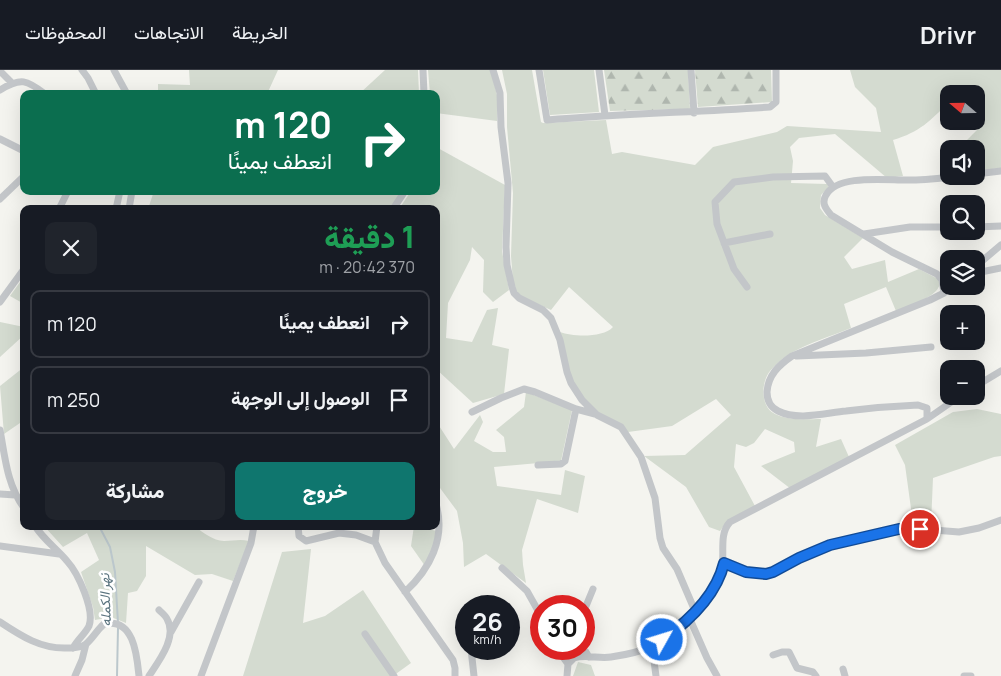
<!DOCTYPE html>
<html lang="ar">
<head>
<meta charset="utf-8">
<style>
	:root { --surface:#171b24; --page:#20242c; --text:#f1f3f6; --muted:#9ea1a6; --line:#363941; --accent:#0f766e }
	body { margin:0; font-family:Manrope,Vazirmatn,sans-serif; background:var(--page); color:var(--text); direction:rtl; height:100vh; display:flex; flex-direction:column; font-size:19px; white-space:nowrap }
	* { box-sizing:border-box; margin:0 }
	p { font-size:16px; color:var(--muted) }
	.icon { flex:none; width:28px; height:28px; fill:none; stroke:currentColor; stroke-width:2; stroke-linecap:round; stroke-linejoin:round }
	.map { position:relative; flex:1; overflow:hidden; direction:ltr }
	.panel { position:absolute; left:20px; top:135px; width:420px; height:325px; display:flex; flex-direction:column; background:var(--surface); border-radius:10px; box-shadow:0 5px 20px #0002; direction:rtl }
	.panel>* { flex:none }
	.hud { position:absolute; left:20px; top:20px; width:420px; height:105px; border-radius:10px; box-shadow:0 5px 20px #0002; direction:rtl; background:#0b6e4f; color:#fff; overflow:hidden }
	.needle { width:32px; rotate:290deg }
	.buttons { position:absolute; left:940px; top:15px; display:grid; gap:10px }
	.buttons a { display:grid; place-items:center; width:45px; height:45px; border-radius:10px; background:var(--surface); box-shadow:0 5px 20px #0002; font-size:25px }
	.speed { position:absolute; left:455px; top:525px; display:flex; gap:10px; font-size:25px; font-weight:700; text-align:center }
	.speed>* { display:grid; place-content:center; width:65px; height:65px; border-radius:50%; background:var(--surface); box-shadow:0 5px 20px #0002; line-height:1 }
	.speed small { font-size:12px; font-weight:400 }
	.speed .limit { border:8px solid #d22; background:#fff; color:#111 }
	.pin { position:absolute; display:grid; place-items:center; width:42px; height:42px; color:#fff; margin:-21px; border:2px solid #fff; border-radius:50%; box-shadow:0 1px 5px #0007 }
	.me { position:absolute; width:55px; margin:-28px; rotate:51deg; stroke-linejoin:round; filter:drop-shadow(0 0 4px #0008) }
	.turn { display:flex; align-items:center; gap:18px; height:105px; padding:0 25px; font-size:22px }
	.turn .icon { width:65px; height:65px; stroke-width:2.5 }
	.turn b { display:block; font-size:35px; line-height:42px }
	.round { display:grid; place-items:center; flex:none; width:52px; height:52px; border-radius:10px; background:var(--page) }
	.headline { display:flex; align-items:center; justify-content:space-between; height:85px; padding:0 25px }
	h1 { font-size:30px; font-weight:800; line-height:38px; color:#1e9e55 }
	.primary-button { display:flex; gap:10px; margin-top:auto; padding:10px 25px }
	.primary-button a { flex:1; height:58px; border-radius:10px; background:var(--accent); color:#fff; font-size:20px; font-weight:800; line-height:58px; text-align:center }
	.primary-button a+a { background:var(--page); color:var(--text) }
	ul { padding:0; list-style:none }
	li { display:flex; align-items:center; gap:15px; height:68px; margin:0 10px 8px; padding:0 15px; border:2px solid var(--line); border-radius:10px }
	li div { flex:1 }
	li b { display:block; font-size:19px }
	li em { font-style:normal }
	header { display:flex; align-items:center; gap:30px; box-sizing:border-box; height:70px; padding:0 25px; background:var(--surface); border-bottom:1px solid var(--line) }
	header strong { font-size:24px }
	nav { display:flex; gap:28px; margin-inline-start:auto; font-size:18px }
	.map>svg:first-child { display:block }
	.grass { fill:#d4dbd0 }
	.forest { fill:url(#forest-firs) }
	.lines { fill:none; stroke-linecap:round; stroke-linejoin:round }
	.stream { stroke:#bbc7cc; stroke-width:2 }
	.minor { stroke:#c3c6c9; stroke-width:7 }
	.route-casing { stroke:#114b97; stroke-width:12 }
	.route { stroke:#1a73e8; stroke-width:9 }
	.labels { text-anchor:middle; stroke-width:5; stroke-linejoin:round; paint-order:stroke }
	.water-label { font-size:14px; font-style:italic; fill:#5c7580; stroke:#fff }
</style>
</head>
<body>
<header>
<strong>Drivr</strong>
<nav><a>الخريطة</a><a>الاتجاهات</a><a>المحفوظات</a></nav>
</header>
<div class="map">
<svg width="1001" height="606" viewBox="0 0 1001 606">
	<defs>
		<pattern id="forest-firs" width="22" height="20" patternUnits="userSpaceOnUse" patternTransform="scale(1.25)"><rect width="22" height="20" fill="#d4dbd0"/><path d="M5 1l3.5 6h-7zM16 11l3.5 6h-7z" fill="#afb6ae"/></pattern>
	</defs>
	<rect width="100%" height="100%" fill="#f4f4ef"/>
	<path class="grass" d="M189 0H278L267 24H158V14L190 15Z
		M385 0H418L419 24H359Z
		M428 0H491L497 25V51L436 43V24H430Z
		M502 0H532L541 52 543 53 606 50 612 84 622 82 695 95 713 77 777 62 787 56 881 62 876 38 855 17 850 0H1001V98L976 101V79H958L982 55 976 50V24H949V32C930 51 920 62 893 70L903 106 887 108 835 64 799 68 790 77 793 91 791 113 827 114 829 117 821 125 820 138 825 145 863 168 844 187 852 199 885 190 888 212 919 199 940 210C942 227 909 235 896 241L886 217 844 234 851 258C831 266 809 273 791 283 784 287 775 295 770 301 761 312 760 337 775 344 789 351 807 349 821 349L816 377 841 369 849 387 791 419 761 396 795 382 794 372 765 359 754 373 746 377 736 374 734 397 755 436 726 453 720 461 709 457 686 417 644 386 685 385 731 345 716 329 672 356 628 362C612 352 594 342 582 327 568 310 565 283 560 262 573 267 603 268 613 257L569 217 551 240 522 227 516 223 513 212 511 186 513 123 507 57V24Z
		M543 0H594L599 42 550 45Z
		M436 77 505 115 502 181 509 220 493 232 483 222 484 190 472 177 470 190 448 233 446 268 472 272 487 240 498 238 492 275 509 279 504 324 473 333 436 299V139H399L411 121H436Z
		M154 121H402L391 139H148Z
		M23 208 24 209V234L10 226Z
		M0 252 24 257V265L0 287Z
		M24 297V357L20 353 4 364 0 316Z
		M526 322 572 340 561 391 494 397 497 416 561 425 565 400 585 406 578 443 537 429 522 480 523 495 526 513 486 484 464 497 463 473 457 441 440 418 436 405V351L454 379 480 345 483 352 474 371 493 382H506L504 367 496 360 524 337Z
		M977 339 1001 344V386L994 387 933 408 931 455 913 453 905 395 895 375 953 342Z
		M44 456H194C203 462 213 471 224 471 233 471 240 469 249 471L233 511 212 504 195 505 146 476V506L137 521 128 523 126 553 111 547 95 550 93 537 81 502 99 490 87 463 63 477Z
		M414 456 437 461 432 481 425 496 411 476Z
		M311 479 303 553 325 546 363 520 411 593 393 606H243L282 482Z
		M578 592 591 595 595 606H573Z"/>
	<path class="forest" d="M604 0H688L690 39 610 41Z
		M695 0H771L772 32 698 37Z"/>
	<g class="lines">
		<path class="stream" d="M99 456 110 477 115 502 118 553
			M117 606 118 558"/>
		<path class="minor" d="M82 0 88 8 96 24
			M114 0 127 24
			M423 0 424 24
			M493 0 500 23 501 57 508 113 506 177 507 195 512 217 514 223 519 228 543 240 551 248 560 270 567 302 571 313 582 330 597 345 621 357 641 387 655 428 660 468 663 478 677 499 695 541
			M539 0 547 50C621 44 696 42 770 37L776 32V0
			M599 0 605 45
			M691 0 694 43
			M0 1 12 13
			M0 20C21 7 27 10 45 24
			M0 69 24 81
			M976 104 1001 101
			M0 129 24 106
			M59 139 68 121
			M116 139 120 121
			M129 139 132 121
			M393 139 405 121
			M976 157 1001 156
			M864 164 910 157H949
			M724 173 770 164
			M976 196 1001 175
			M976 203 1001 198
			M747 217 734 199 717 154 715 132 734 112 773 107 825 106 833 117
			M0 232 24 199
			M797 286 866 283 931 277
			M976 316 1001 301
			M472 342 501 328 524 319 535 322 576 339 595 344
			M927 349 960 326
			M0 360C5 387 7 415 24 438
			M538 395 561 394 565 391 576 339
			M0 424 15 425
			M35 456C44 470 57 479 67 491 78 503 95 540 89 556 85 564 77 570 73 578
			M298 456 299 466 306 471 339 463 356 465 375 472 385 493 453 590 455 598V606
			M375 472 377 456
			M0 476 59 484
			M724 493 746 502 766 504 773 502 799 488 829 475 890 460 908 458 959 462 979 458 1001 450
			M502 498 527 521 541 546
			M405 522C430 499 446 468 436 434
			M584 541 593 519
			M689 547 707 588 717 606
			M0 552C21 566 41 579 67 578 73 578 81 578 86 574 93 568 97 560 104 554 134 547 137 586 139 606
			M171 562 199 512
			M365 564 394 606
			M652 576 656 606
			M471 579 474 606
			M557 579 568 594
			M580 579 586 582 589 587
			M773 585 782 582H789L797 598 813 602 816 606
			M843 599 845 606
			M75 606 82 590 86 574
			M149 606C158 592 178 567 167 549 166 546 162 543 159 540
			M201 606 251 473 254 456
			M567 606 568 594 574 588C585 584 599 589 611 587 625 585 640 582 652 576 675 565 710 530 720 507 727 488 717 466 730 452L927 349V338L918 335C894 336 870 338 846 341 825 343 798 351 778 341 770 337 767 330 767 322 768 305 779 295 792 286L930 230 944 223 942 210 937 204 892 182 831 145C826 139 821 133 826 125 838 103 890 111 912 110 927 110 943 108 959 106
			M964 606H971"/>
	</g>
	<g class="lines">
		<defs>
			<path id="route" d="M662 570C689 551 716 526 724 493L746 502 766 504 773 502 799 488 830 475 899 459H920"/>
		</defs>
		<use href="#route" class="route-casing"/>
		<use href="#route" class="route"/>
	</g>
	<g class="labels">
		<g class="water-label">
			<text transform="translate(105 530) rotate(-92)" y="5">نهر الكمله</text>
		</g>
	</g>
</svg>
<div class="buttons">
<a><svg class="needle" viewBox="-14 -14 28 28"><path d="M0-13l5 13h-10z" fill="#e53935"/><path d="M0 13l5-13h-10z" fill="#9ea1a6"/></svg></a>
<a><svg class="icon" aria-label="sound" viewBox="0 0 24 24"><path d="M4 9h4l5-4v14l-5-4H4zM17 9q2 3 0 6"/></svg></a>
<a><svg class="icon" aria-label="search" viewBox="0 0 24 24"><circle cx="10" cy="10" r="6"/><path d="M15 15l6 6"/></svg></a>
<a><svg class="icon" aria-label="layers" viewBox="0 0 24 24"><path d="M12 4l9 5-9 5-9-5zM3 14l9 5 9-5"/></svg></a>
<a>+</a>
<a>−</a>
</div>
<div class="speed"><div>26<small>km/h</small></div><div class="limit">30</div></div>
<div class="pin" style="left:920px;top:459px;background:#d93025"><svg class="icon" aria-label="arrive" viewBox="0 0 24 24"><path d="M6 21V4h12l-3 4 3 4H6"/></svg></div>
<svg class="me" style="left:662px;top:570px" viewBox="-20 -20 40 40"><circle r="17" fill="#1a73e8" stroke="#fff" stroke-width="3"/><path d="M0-11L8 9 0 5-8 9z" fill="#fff"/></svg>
<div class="hud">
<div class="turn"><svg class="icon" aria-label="right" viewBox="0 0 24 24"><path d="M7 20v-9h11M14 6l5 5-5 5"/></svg><div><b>120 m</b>انعطف يمينًا</div></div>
</div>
<section class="panel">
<div class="headline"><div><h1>1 دقيقة</h1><p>370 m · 20:42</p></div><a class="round"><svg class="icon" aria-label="close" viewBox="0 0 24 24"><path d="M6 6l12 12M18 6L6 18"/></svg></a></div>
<ul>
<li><svg class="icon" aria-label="right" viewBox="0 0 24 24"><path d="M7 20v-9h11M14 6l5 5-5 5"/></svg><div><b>انعطف يمينًا</b></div><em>120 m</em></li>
<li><svg class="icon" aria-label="arrive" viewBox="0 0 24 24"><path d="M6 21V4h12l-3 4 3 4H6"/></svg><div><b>الوصول إلى الوجهة</b></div><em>250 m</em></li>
</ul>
<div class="primary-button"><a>خروج</a><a>مشاركة</a></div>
</section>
</div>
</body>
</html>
